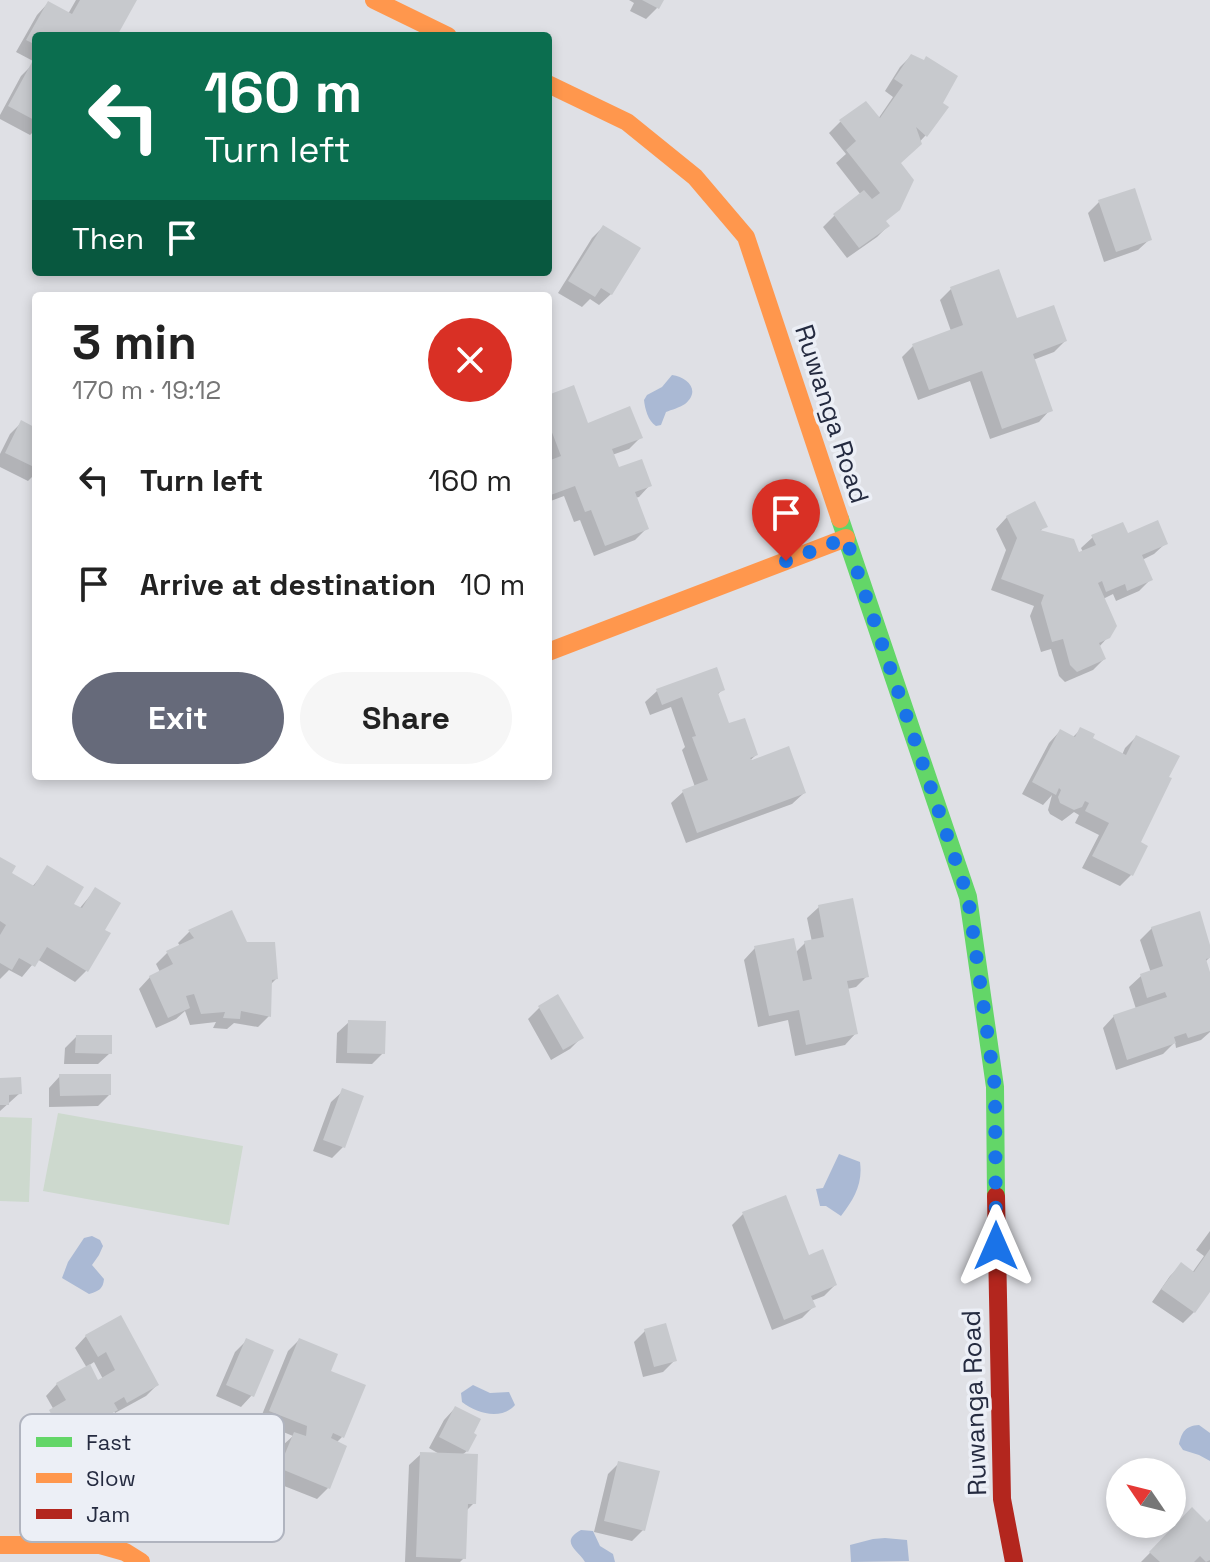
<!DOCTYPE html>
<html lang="en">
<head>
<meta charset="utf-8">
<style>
	:root { --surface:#fff; --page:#f6f6f6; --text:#222; --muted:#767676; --accent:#666a7a }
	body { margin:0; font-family:"Space Grotesk",sans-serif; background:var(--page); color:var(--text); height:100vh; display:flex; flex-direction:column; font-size:30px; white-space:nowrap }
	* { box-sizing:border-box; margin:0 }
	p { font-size:26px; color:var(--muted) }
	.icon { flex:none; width:44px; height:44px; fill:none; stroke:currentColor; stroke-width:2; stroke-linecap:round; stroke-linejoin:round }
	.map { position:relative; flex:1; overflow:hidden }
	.details { position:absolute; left:32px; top:292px; width:520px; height:488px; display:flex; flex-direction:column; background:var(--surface); border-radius:8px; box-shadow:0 4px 12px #0003 }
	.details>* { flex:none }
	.guide { position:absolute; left:32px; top:32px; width:520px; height:244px; border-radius:8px; box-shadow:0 4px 12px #0003; background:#0b6e4f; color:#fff; overflow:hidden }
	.needle { width:52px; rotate:305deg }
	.fabs { position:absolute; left:1106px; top:1458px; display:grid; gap:16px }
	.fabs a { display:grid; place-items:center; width:80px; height:80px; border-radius:50%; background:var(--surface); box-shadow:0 4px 12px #0003; font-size:40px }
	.pin { position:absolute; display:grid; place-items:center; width:68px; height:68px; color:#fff; margin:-82px -34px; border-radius:50% 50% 50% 0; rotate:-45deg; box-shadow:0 0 8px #0007 }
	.pin .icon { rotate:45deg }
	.me { position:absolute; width:88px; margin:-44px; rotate:0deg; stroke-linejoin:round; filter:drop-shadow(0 0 6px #0008) }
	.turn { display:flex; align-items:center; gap:28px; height:168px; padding:0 40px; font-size:36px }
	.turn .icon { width:104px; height:104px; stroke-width:2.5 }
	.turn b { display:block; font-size:56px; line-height:68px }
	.then { display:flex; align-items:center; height:76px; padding:0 40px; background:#0003; gap:16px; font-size:30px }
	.round { display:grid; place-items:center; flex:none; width:84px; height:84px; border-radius:42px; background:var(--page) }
	.head { display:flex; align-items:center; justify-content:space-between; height:136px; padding:0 40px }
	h1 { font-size:48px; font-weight:600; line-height:60px }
	.primary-button { display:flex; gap:16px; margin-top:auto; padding:16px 40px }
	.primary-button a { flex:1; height:92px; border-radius:48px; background:var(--accent); color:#fff; font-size:32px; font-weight:600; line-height:92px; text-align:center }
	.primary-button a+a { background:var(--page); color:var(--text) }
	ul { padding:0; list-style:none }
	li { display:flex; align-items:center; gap:24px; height:104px; padding:0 40px }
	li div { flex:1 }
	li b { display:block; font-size:30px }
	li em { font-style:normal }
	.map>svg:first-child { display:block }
	.green { fill:#cdd9ce }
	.water { fill:#aab9d4 }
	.shadow { fill:#0003; fill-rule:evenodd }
	.building { fill:#c7c9cd }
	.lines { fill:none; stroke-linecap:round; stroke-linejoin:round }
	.fast { stroke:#63d668; stroke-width:18 }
	.slow { stroke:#ff974d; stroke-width:18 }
	.jam { stroke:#b3261e; stroke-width:18 }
	.route { stroke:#1a73e8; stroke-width:14; stroke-dasharray:0 25.2 }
	.labels { text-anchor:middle; stroke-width:7; stroke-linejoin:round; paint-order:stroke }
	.street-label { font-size:26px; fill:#252b40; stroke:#eceff6 }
	.key { fill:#eceff6; stroke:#b0b4bf; stroke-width:2 }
	.key-label { font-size:22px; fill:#252b40 }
</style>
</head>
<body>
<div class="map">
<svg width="1210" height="1562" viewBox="0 0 1210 1562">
	<rect width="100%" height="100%" fill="#dfe0e5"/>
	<path class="green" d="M58 1113 243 1146 229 1225 43 1191Z
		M0 1117 32 1118 29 1202 0 1201Z"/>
	<path class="water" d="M672 375C688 377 701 391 685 404 681 407 671 410 666 412L661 425 656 426C648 421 645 409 644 400L647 395 662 387Z
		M839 1154 860 1162C863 1184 854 1199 841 1216L826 1206H820L816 1189 823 1188Z
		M92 1236 100 1240 103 1246 99 1255 92 1265 104 1279C103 1289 99 1291 89 1294L62 1278 68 1262 84 1238Z
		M473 1385 490 1393 509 1392 515 1405C502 1420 477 1414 462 1402L461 1393Z
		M1199 1425 1210 1433V1461L1199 1455 1183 1450 1179 1444C1182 1432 1185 1426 1199 1425Z
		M581 1530 593 1531 600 1546 613 1554 615 1562H585C578 1550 559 1542 581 1530Z
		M885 1538 907 1540 909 1561 851 1562 850 1545 873 1539Z"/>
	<path class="shadow" d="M76 0H135L115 36H36V129L30 135 0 119V115L21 76 35 62 16 52 37 15 48 3 68 14Z
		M629 0H662L657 8 646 19 630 11 634 3Z
		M911 56 940 104 946 108 925 136 899 164 885 222 888 226 877 237 847 258 823 227 834 216 861 195 836 163 846 154 829 133 840 122 878 119 893 97 885 91 900 67Z
		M1099 202 1150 239 1138 250 1104 262 1088 213Z
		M603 227 639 249 611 294 599 305 590 299 582 307 558 293 592 238Z
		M951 289 1016 321 1065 341 1054 352 1033 360 1050 410 1039 422 990 439 970 381 918 400 902 357 914 345 951 331 940 300Z
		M548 398 587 425 641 437 629 449 612 455 618 470 650 485 639 497 635 498 647 528 635 540 594 556 580 520 574 522 564 496 548 502Z
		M21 423 36 430V473L28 481 0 467V454L10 434Z
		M1007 517 1045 526 1039 532 1078 554 1083 552 1081 548 1093 537 1127 536 1166 543 1154 554 1142 560 1150 580 1139 591 1116 601 1113 594 1103 599 1108 637 1099 647 1104 659 1093 670 1065 682 1059 676 1051 649 1041 652 1030 616 1034 606 991 590 1006 550 996 529Z
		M722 690 717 695 728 726 756 755 746 764 804 793 792 804 686 843 671 803 683 792 695 787 682 750 685 747 671 707 650 715 645 702 657 691Z
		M1081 729 1090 739 1122 755 1125 748 1136 737 1138 843 1131 875 1120 886 1082 868 1099 835 1075 823 1079 815 1074 812 1062 821 1050 814 1048 810 1052 795 1043 805 1022 794 1049 743 1060 731 1072 738Z
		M0 859 9 873 32 887 48 868 71 904 79 909 95 890 102 930 86 971 75 982 37 959 22 977 9 970 0 979Z
		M819 907 867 976 856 987 847 989 856 1033 845 1045 795 1056 788 1020 758 1027 744 960 755 948 795 953 805 943 812 942 807 918Z
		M231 913 246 944 276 979 270 985 269 1016 258 1027 234 1023 227 1029 213 1028 216 1022 190 1025 185 1011 176 1019 156 1028 139 989 150 977 160 972 156 964 167 953 181 947 178 943 189 932Z
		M1152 928 1210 951V957L1205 962 1210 978V1032L1201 1040 1176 1048 1175 1042 1163 1054 1116 1070 1103 1028 1114 1016 1136 1009 1129 987 1141 976 1151 973 1140 940Z
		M557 997 581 1038 570 1049 551 1060 528 1019 539 1008Z
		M349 1022 383 1053 372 1064 336 1063 337 1033Z
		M76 1037 110 1053 98 1064H64L65 1048Z
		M60 1076 109 1095 98 1106 49 1107V1088Z
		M0 1080 20 1093 0 1111Z
		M343 1091V1147L332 1158 313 1151 331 1102Z
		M743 1214 808 1257 835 1285 824 1296 811 1301 813 1307 802 1318 772 1330 732 1225Z
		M1210 1231V1289L1194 1312 1183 1323 1152 1302 1170 1276 1181 1265 1192 1273 1204 1256 1196 1250Z
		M645 1331 675 1360 663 1372 643 1377 634 1342Z
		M86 1336 157 1385 146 1396 115 1413 114 1411 104 1421 53 1449 39 1423 54 1410 46 1396 57 1384 87 1368 75 1348ZM94 1362 103 1379 97 1382 88 1366ZM105 1415V1420L57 1446 55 1442Z
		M299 1340 329 1372 342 1437 336 1443 328 1488 317 1499 269 1480 283 1445 293 1436 259 1422 288 1351Z
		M246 1341 252 1395 241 1407 216 1396 235 1352Z
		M455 1408 467 1451 462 1455 474 1503 466 1511 464 1558 460 1562H405L409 1465 421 1454 441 1455 429 1448 444 1420Z
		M619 1463 643 1530 632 1541 594 1532 608 1474Z
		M1192 1510 1207 1525 1210 1522V1562H1141Z"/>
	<path class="building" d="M80 0H137L117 36H36V45L26 40 48 1 72 14Z
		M642 0H664L659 9Z
		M911 54 924 60 926 56 958 76 943 103 949 107 927 137 916 127 922 144 901 163 914 180 900 210 886 221 890 226 859 248 833 214 864 190 872 199 880 193 846 150 856 141 839 120 866 101 880 118 903 85 894 79Z
		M32 62 36 64V121L8 106Z
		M1135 188 1152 240 1116 252 1098 200Z
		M603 225 641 248 612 295 601 288 595 297 568 281Z
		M999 269 1017 318 1054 305 1067 341 1033 354 1053 411 1002 429 982 371 929 390 912 344 963 325 950 287Z
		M574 385 588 423 630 406 643 438 612 449 619 467 642 459 652 486 635 492 649 529 605 546 591 510 585 512 575 486 548 496V461L561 456 548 422V395Z
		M21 420 36 428V468L5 453Z
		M1035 501 1048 527 1040 530 1074 539 1079 552 1096 545 1091 535 1123 522 1128 533 1158 520 1168 544 1142 555 1153 580 1127 591 1125 584 1106 592 1102 581 1098 583 1117 626 1110 638 1099 643 1106 659 1077 672 1070 665 1063 639 1052 642 1041 603 1044 595 1001 579 1017 538 1006 516Z
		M717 667 725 690 718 693 729 723 745 718 758 755 750 758 752 760 789 746 806 793 697 833 682 790 708 780 692 737 696 736 682 697 662 705 656 689Z
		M1080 727 1095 734 1093 738 1126 755 1136 735 1180 756 1169 777 1172 778 1141 842 1148 846 1133 876 1092 856 1109 823 1085 811 1089 803 1085 801 1082 807 1074 810 1060 803 1058 797 1061 790 1059 788 1056 795 1032 782 1060 729 1075 737Z
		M0 857 16 866 12 873 34 886 47 865 84 887 74 904 82 908 95 887 121 903 105 930 111 933 88 972 47 947 35 967 19 958 12 970 0 963V935L6 925 0 921Z
		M853 898 869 977 847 981 858 1034 806 1045 799 1010 769 1016 754 946 794 938 803 981 812 979 804 941 824 937 818 905Z
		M232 910 247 942H275L278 979 272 980 271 1017 241 1011 240 1019 223 1018 225 1012 201 1014 194 994 186 996 190 1008 168 1018 149 976 173 964 166 951 194 938 188 930Z
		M1200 911 1210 945V958L1206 959 1210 972V1031L1188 1038 1186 1033 1174 1037 1176 1043 1127 1060 1113 1015 1167 997 1165 992 1147 998 1140 974 1163 966 1151 927Z
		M558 994 584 1038 563 1050 538 1006Z
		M348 1020 386 1021 385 1054 347 1053Z
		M76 1035H112V1054L75 1053Z
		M59 1074H111V1095L60 1096Z
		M21 1077 22 1094 9 1095V1105H0V1078Z
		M342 1088 364 1096 345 1148 323 1140Z
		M786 1195 809 1255 823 1249 837 1285 811 1296 816 1307 784 1320 742 1212Z
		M1210 1249V1292L1195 1313 1161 1289 1181 1262 1194 1272Z
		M121 1315 159 1385 127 1403 124 1397 114 1403 118 1410 65 1439 49 1410 66 1400 56 1383 90 1364 98 1380 115 1370 106 1352 98 1357 85 1335Z
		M666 1323 677 1361 654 1367 644 1329Z
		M246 1338 274 1350 254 1397 226 1385Z
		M299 1338 338 1354 331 1371 366 1385 344 1438 333 1433 331 1438 347 1446 330 1489 279 1468 294 1432 306 1436 307 1426 269 1411Z
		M455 1406 481 1419 474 1433 477 1435 468 1452 439 1437Z
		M420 1452 478 1454 476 1504H468L466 1559 416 1557Z
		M618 1461 660 1471 645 1531 604 1521Z
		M1192 1507 1207 1522 1210 1519V1560L1206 1562 1200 1556 1194 1562H1160L1149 1552Z"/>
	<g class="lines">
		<path class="fast" d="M840 519 968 897 995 1087 996 1196"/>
		<path class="slow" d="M374 0 448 36
			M548 84 627 122 695 177 746 237 840 519
			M548 652 846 538
			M0 1545H100L125 1552 141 1562"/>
		<path class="jam" d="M996 1196 1002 1499 1014 1562"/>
	</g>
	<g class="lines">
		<path class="route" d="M786 561 846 538 968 897 995 1087 996 1246"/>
	</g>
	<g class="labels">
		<g class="street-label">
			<text transform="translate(832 414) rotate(72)" y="9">Ruwanga Road</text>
			<text transform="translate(974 1403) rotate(-92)" y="9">Ruwanga Road</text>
		</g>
	</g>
	<rect x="20" y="1414" width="264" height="128" rx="12" class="key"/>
	<rect x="36" y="1437" width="36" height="10" fill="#63d668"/>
	<rect x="36" y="1473" width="36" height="10" fill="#ff974d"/>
	<rect x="36" y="1509" width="36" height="10" fill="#b3261e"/>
	<g class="key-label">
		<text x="86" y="1450">Fast</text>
		<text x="86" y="1486">Slow</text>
		<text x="86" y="1522">Jam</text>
	</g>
</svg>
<div class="fabs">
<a><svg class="needle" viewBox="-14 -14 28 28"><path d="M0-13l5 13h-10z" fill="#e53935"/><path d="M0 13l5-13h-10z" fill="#767676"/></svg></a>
</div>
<div class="pin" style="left:786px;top:561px;background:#d93025"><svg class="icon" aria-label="arrive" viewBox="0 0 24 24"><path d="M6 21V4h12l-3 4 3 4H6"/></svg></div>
<svg class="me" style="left:996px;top:1246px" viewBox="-20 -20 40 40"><path d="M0-17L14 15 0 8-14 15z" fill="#1a73e8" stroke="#fff" stroke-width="4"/></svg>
<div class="guide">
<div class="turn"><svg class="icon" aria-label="left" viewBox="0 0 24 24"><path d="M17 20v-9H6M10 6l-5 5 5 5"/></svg><div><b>160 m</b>Turn left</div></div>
<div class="then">Then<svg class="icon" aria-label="arrive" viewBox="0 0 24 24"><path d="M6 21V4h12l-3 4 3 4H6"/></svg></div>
</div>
<section class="details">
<div class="head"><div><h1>3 min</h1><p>170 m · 19:12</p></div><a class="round" style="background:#d93025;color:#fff"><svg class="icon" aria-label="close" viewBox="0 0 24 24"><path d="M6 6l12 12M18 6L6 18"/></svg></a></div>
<ul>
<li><svg class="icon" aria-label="left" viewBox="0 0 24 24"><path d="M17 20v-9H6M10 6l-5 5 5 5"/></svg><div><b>Turn left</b></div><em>160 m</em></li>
<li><svg class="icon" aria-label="arrive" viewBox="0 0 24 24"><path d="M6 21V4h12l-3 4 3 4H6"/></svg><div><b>Arrive at destination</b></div><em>10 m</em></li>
</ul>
<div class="primary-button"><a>Exit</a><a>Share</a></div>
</section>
</div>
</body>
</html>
